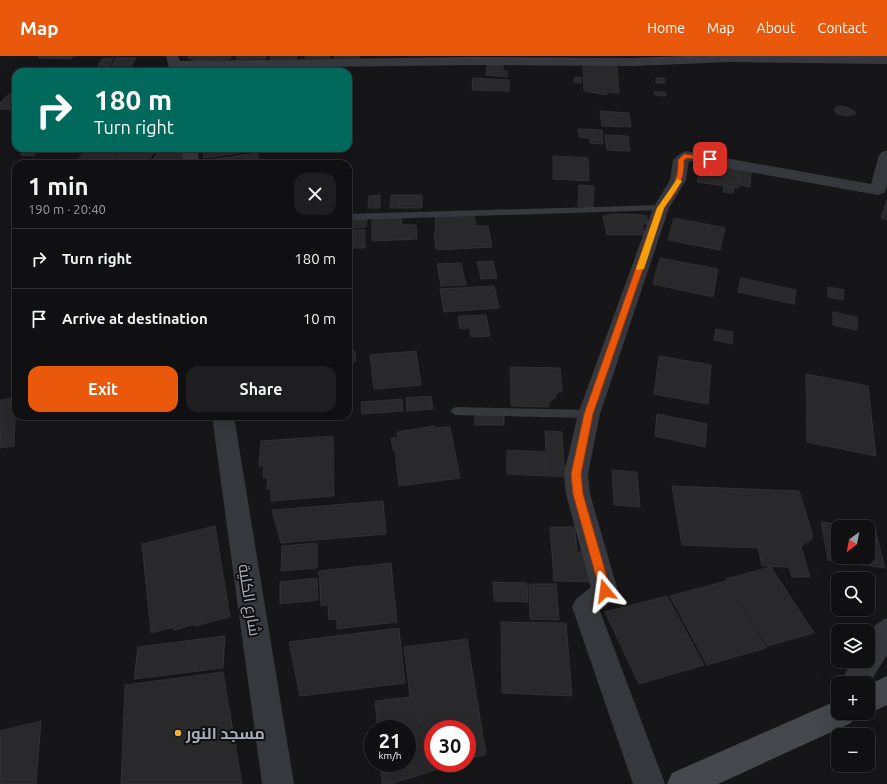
<!DOCTYPE html>
<html lang="en">
<head>
<meta charset="utf-8">
<style>
	:root { --surface:#101012; --page:#1e1e20; --text:#f1f3f6; --muted:#9c9d9f; --line:#303032; --accent:#ea580c }
	body { margin:0; font-family:Ubuntu,Cairo,sans-serif; background:var(--page); color:var(--text); height:100vh; display:flex; flex-direction:column; font-size:15px; white-space:nowrap }
	* { box-sizing:border-box; margin:0 }
	p { font-size:13px; color:var(--muted) }
	.icon { flex:none; width:22px; height:22px; fill:none; stroke:currentColor; stroke-width:2; stroke-linecap:round; stroke-linejoin:round }
	.map { position:relative; flex:1; overflow:hidden }
	.panel { position:absolute; left:12px; top:104px; width:340px; height:260px; display:flex; flex-direction:column; background:var(--surface); border-radius:12px; box-shadow:0 4px 16px #0002,0 0 0 1px var(--line) }
	.panel>* { flex:none }
	.banner { position:absolute; left:12px; top:12px; width:340px; height:84px; border-radius:12px; box-shadow:0 4px 16px #0002,0 0 0 1px var(--line); background:#00695c; color:#fff; overflow:hidden }
	.needle { width:26px; rotate:212deg }
	.fabs { position:absolute; left:831px; top:464px; display:grid; gap:8px }
	.fabs a { display:grid; place-items:center; width:44px; height:44px; border-radius:8px; background:var(--surface); box-shadow:0 4px 16px #0002,0 0 0 1px var(--line); font-size:20px }
	.speed { position:absolute; left:364px; top:664px; display:flex; gap:8px; font-size:20px; font-weight:700; text-align:center }
	.speed>* { display:grid; place-content:center; width:52px; height:52px; border-radius:50%; background:var(--surface); box-shadow:0 4px 16px #0002,0 0 0 1px var(--line); line-height:1 }
	.speed small { font-size:10px; font-weight:400 }
	.speed .limit { border:6px solid #d22; background:#fff; color:#111 }
	.pin { position:absolute; display:grid; place-items:center; width:34px; height:34px; color:#fff; margin:-17px; border-radius:8px; box-shadow:0 2px 6px #0006 }
	.me { position:absolute; width:44px; margin:-22px; rotate:344deg; stroke-linejoin:round; filter:drop-shadow(0 0 3px #0008) }
	.turn { display:flex; align-items:center; gap:14px; height:84px; padding:0 16px; font-size:18px }
	.turn .icon { width:52px; height:52px; stroke-width:2.5 }
	.turn b { display:block; font-size:28px; line-height:34px }
	.round { display:grid; place-items:center; flex:none; width:42px; height:42px; border-radius:12px; background:var(--page) }
	.summary { display:flex; align-items:center; justify-content:space-between; height:68px; padding:0 16px }
	h1 { font-size:24px; font-weight:600; line-height:30px }
	.primary-button { display:flex; gap:8px; margin-top:auto; padding:8px 16px }
	.primary-button a { flex:1; height:46px; border-radius:12px; background:var(--accent); color:#fff; font-size:16px; font-weight:600; line-height:46px; text-align:center }
	.primary-button a+a { background:var(--page); color:var(--text) }
	ul { padding:0; list-style:none }
	li { display:flex; align-items:center; gap:12px; height:60px; padding:0 16px; border-top:1px solid var(--line) }
	li div { flex:1 }
	li b { display:block; font-size:15px }
	li em { font-style:normal }
	header { display:flex; align-items:center; gap:24px; box-sizing:border-box; height:56px; padding:0 20px; background:var(--accent); color:#fff }
	header strong { font-size:19px }
	nav { display:flex; gap:22px; margin-inline-start:auto; font-size:14px }
	.map>svg:first-child { display:block }
	.building { fill:#29292c; stroke:#303034 }
	.lines { fill:none; stroke-linecap:round; stroke-linejoin:round }
	.service { fill:#37383d; fill-rule:evenodd }
	.minor { fill:#37383d; fill-rule:evenodd }
	.tertiary { fill:#37383d; fill-rule:evenodd }
	.secondary { fill:#45474d; fill-rule:evenodd }
	.route { fill:#ea580c; stroke:#983908 }
	.slow { fill:#f59e0b }
	.poi-dot { fill:#f2b134; stroke:#111113; stroke-width:1.5 }
	.labels { text-anchor:middle; stroke-width:4; stroke-linejoin:round; paint-order:stroke }
	.near-street-label { font-size:16px; fill:#a8adb8; stroke:#111113 }
	.near-poi-label { font-size:16px; font-weight:bold; fill:#a8adb8; stroke:#111113; text-anchor:start }
</style>
</head>
<body>
<header>
<strong>Map</strong>
<nav><a>Home</a><a>Map</a><a>About</a><a>Contact</a></nav>
</header>
<div class="map">
<svg width="887" height="728" viewBox="0 0 887 728">
	<rect width="100%" height="100%" fill="#161618"/>
	<path class="building" d="M40 0H73L71 3 38 2Z
		M189 0H231L230 3 196 5 188 2Z
		M237 0H266L265 3H236Z
		M271 0H297L296 3H270Z
		M306 0H330V2H305Z
		M335 0H360L359 2H334Z
		M113 2 108 14H96L102 3Z
		M116 2H136L130 13 110 14Z
		M583 8 617 11 619 37 606 36 607 39 584 35Z
		M246 9 245 16H194L206 14 207 11Z
		M487 9H503V15H507V21L486 19Z
		M575 21 582 22 581 27 574 26Z
		M473 22 509 24V35L472 34Z
		M656 22H664L665 27H656Z
		M654 36H665L666 40 655 39Z
		M9 38H16V54L0 53V47Z
		M839 50 849 52 854 55 855 58 847 60 837 58 834 53Z
		M600 55 629 57 631 71 602 70Z
		M578 73 602 74 603 88 590 87V82L579 81Z
		M605 79 628 80 630 95 607 94Z
		M87 92H121L111 106 78 104Z
		M123 92H137L156 93 146 108H111Z
		M161 92 187 93 177 108H150Z
		M203 92H259V94L204 102Z
		M26 93H38L33 100 20 99Z
		M257 97 260 108H209L208 104Z
		M553 100 588 102 589 125 553 123Z
		M700 108 739 114 738 132 697 126Z
		M740 114 751 116 750 131 739 129Z
		M579 129 594 130 593 151 578 150Z
		M724 130 734 132 733 137 723 136Z
		M380 139V152H368L369 140Z
		M391 139H399V152H390Z
		M400 139H422V152H399Z
		M887 144V164L881 162Z
		M614 158 646 159 648 168H642L645 179H607L603 160Z
		M474 159 476 170H488L492 191 436 194 434 176H436L435 161Z
		M401 161 402 169H416L417 183 372 185V163Z
		M674 162 725 172 720 194 668 184Z
		M367 163 366 171 354 172V164Z
		M348 174H365V192H348Z
		M660 202 718 213 713 241 653 228Z
		M493 205 497 222 481 223 477 206Z
		M461 207 466 229 441 230 437 208Z
		M741 222 796 234 794 248 738 236Z
		M494 230 499 252 444 256 440 233Z
		M828 231 844 234 843 244 828 241Z
		M833 256 857 261V274L833 269Z
		M486 259 490 280 471 281 470 272 460 273 458 260Z
		M716 273 733 276 732 288 714 284Z
		M348 295H355L356 305 348 306Z
		M416 295 421 329 374 333 370 299Z
		M659 300 711 309 708 348 654 338Z
		M510 311 560 312 562 336H557L555 342 549 346V351L511 350Z
		M806 318 868 330 876 400 807 386Z
		M431 340 433 353 407 355 406 342Z
		M16 341 14 390 0 392V344Z
		M402 343 403 355 362 358 361 346Z
		M475 358 504 359V369H475Z
		M657 358 707 368 705 391 655 380Z
		M435 370V372L450 371 460 422 399 430 395 394H393L391 382H398L397 376Z
		M545 375 562 376 564 410H569L570 421 547 420Z
		M333 380 334 440 271 445V433H267L268 422H263L264 410H259L261 385Z
		M507 394 545 396 546 420 507 418Z
		M612 414 637 416 640 451 614 449Z
		M672 430 799 435 812 477V483L801 490 810 521H792L789 511 762 510 758 492 682 489Z
		M383 445 386 478 281 487 272 454Z
		M821 466 856 471H838V501H868V473H875L885 512 828 504Z
		M215 470 230 561 195 570V568L174 574V571L151 577 142 488Z
		M550 471H575L577 496H591L594 526 554 525Z
		M317 487V512L281 515 282 490Z
		M391 507 397 566 337 573V563L329 564 328 549 321 550 319 515Z
		M771 511 814 577 767 590 726 523Z
		M317 522 318 544 280 548V526Z
		M726 525 766 592 707 609 670 540Z
		M493 526 527 527 528 546 494 545Z
		M529 528H556L559 564 530 563Z
		M667 540 704 609 639 628 605 556Z
		M501 566 566 567 572 640 502 637Z
		M399 572 405 627 300 640 289 586Z
		M225 580 223 612 134 623 138 591Z
		M467 583 486 698 467 704V673H433V707H457L391 728H382L380 707H407V673H378L375 645 410 641 404 591Z
		M223 616 242 728H121L125 629Z
		M41 665 36 728H0V675Z"/>
	<g class="lines">
		<path class="service" d="M661 149 664 150V154L348 164V158Z
			M455 351 589 354 594 358 589 362 455 359 450 355Z"/>
		<path class="minor" d="M684 0H887V8L730 6 634 10 473 9 175 13 168 9 175 5 473 1 634 2Z
			M887 94V130L884 137 878 139 689 105 686 124 669 152 600 358 588 418 590 438 618 535 614 543 600 555 665 728H633L572 551 576 543 591 531 566 438 564 418 578 358 653 152 670 124 673 104 681 97 686 95 871 128 879 99 882 96Z
			M887 562V599L868 630V627H840L852 605H868C868 585 866 571 887 562Z"/>
		<path class="tertiary" d="M166 0H178L184 16H170Z
			M182 92H198L199 108H183Z
			M212 360H234L294 728H262Z"/>
		<path class="secondary" d="M887 620V649L868 658 865 657H868V629Z
			M838 644V657H856L851 667 718 728H667L672 717Z"/>
	</g>
	<path class="route" d="M684 98 710 101 714 103 710 105 687 102 684 104C685 125 676 136 664 152L593 358 581 418 583 438 611 535 609 538 605 540 602 538 600 535 573 438 571 418 584 358 657 152C670 135 679 126 678 104Z"/>
	<path class="slow" d="M677 123 682 125 664 152 644 213 637 214 636 213 657 152Z"/>
	<circle class="poi-dot" cx="178" cy="677" r="4"/>
	<g class="labels">
		<g class="near-street-label">
			<text transform="translate(250 544) rotate(81)" y="6">شارع الكلية</text>
		</g>
		<g class="near-poi-label">
			<text x="186" y="683">مسجد النور</text>
		</g>
	</g>
</svg>
<div class="fabs">
<a><svg class="needle" viewBox="-14 -14 28 28"><path d="M0-13l5 13h-10z" fill="#e53935"/><path d="M0 13l5-13h-10z" fill="#9c9d9f"/></svg></a>
<a><svg class="icon" aria-label="search" viewBox="0 0 24 24"><circle cx="10" cy="10" r="6"/><path d="M15 15l6 6"/></svg></a>
<a><svg class="icon" aria-label="layers" viewBox="0 0 24 24"><path d="M12 4l9 5-9 5-9-5zM3 14l9 5 9-5"/></svg></a>
<a>+</a>
<a>−</a>
</div>
<div class="speed"><div>21<small>km/h</small></div><div class="limit">30</div></div>
<div class="pin" style="left:710px;top:103px;background:#d93025"><svg class="icon" aria-label="arrive" viewBox="0 0 24 24"><path d="M6 21V4h12l-3 4 3 4H6"/></svg></div>
<svg class="me" style="left:605px;top:535px" viewBox="-20 -20 40 40"><path d="M0-17L14 15 0 8-14 15z" fill="#ea580c" stroke="#fff" stroke-width="4"/></svg>
<div class="banner">
<div class="turn"><svg class="icon" aria-label="right" viewBox="0 0 24 24"><path d="M7 20v-9h11M14 6l5 5-5 5"/></svg><div><b>180 m</b>Turn right</div></div>
</div>
<section class="panel">
<div class="summary"><div><h1>1 min</h1><p>190 m · 20:40</p></div><a class="round"><svg class="icon" aria-label="close" viewBox="0 0 24 24"><path d="M6 6l12 12M18 6L6 18"/></svg></a></div>
<ul>
<li><svg class="icon" aria-label="right" viewBox="0 0 24 24"><path d="M7 20v-9h11M14 6l5 5-5 5"/></svg><div><b>Turn right</b></div><em>180 m</em></li>
<li><svg class="icon" aria-label="arrive" viewBox="0 0 24 24"><path d="M6 21V4h12l-3 4 3 4H6"/></svg><div><b>Arrive at destination</b></div><em>10 m</em></li>
</ul>
<div class="primary-button"><a>Exit</a><a>Share</a></div>
</section>
</div>
</body>
</html>
